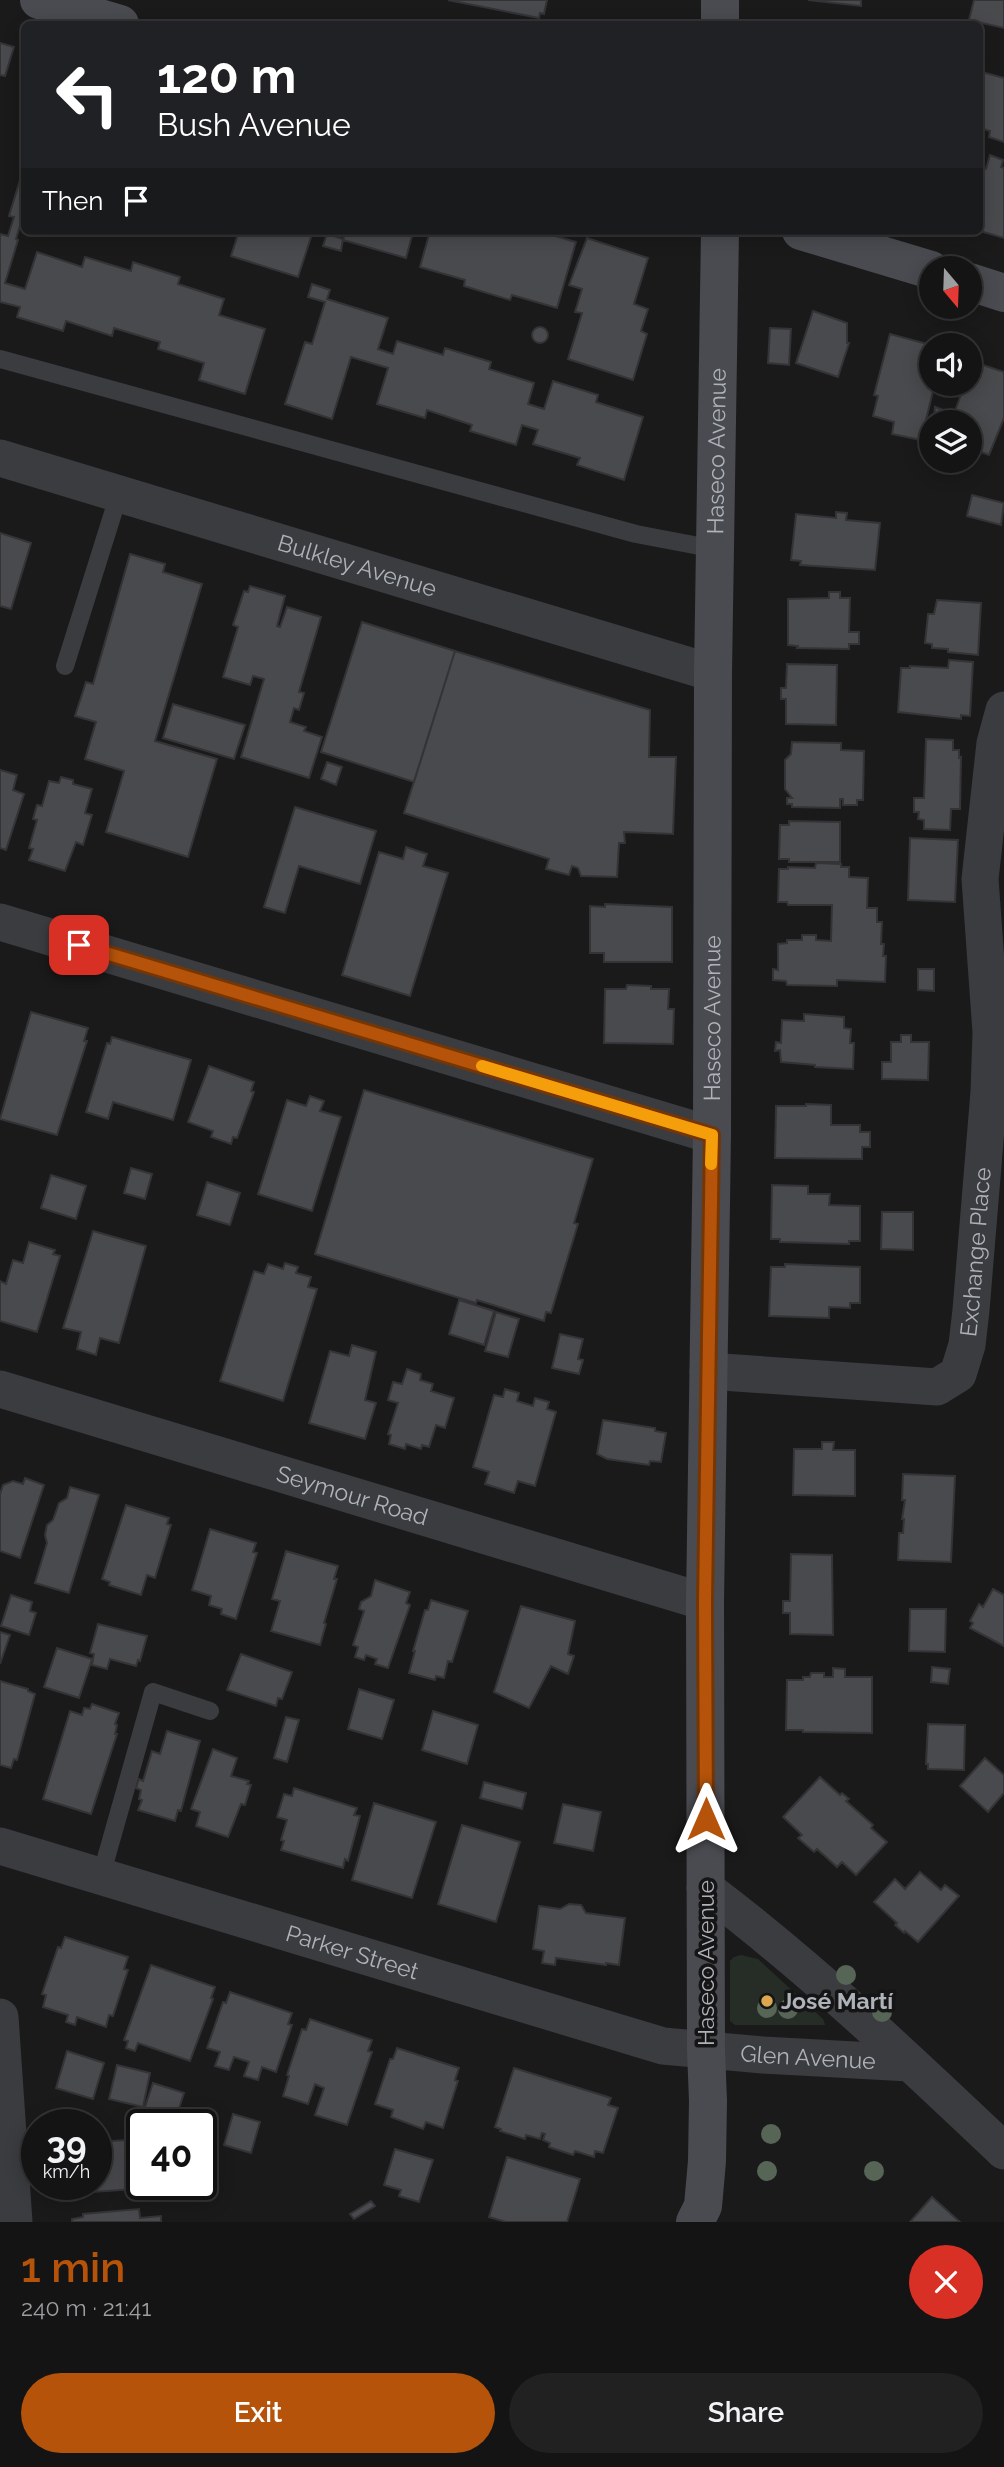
<!DOCTYPE html>
<html lang="en">
<head>
<meta charset="utf-8">
<style>
	:root { --surface:#141414; --page:#212122; --text:#f1f3f6; --muted:#9d9ea0; --line:#333334; --accent:#b45309 }
	body { margin:0; font-family:Raleway,sans-serif; background:var(--page); color:var(--text); height:100vh; display:flex; flex-direction:column; font-size:26px; white-space:nowrap }
	* { box-sizing:border-box; margin:0 }
	p { font-size:23px; color:var(--muted) }
	.icon { flex:none; width:38px; height:38px; fill:none; stroke:currentColor; stroke-width:2; stroke-linecap:round; stroke-linejoin:round }
	.map { position:relative; height:2222px; overflow:hidden }
	.drawer { display:flex; flex-direction:column; background:var(--surface); flex:1 }
	.drawer>* { flex:none }
	.top-card { position:absolute; left:21px; top:21px; width:962px; height:214px; border-radius:10px; box-shadow:0 4px 18px #0003,0 0 0 2px var(--line); background:#202124; color:#fff; overflow:hidden }
	.needle { width:46px; rotate:161deg }
	.tools { position:absolute; left:919px; top:256px; display:grid; gap:14px }
	.tools a { display:grid; place-items:center; width:63px; height:63px; border-radius:50%; background:var(--surface); box-shadow:0 4px 18px #0003,0 0 0 2px var(--line); font-size:35px }
	.speed { position:absolute; left:21px; top:2109px; display:flex; gap:14px; font-size:35px; font-weight:700; text-align:center }
	.speed>* { display:grid; place-content:center; width:91px; height:91px; border-radius:50%; background:var(--surface); box-shadow:0 4px 18px #0003,0 0 0 2px var(--line); line-height:1 }
	.speed small { font-size:18px; font-weight:400 }
	.speed .limit { border:4px solid #111; border-radius:10px; background:#fff; color:#111 }
	.pin { position:absolute; display:grid; place-items:center; width:60px; height:60px; color:#fff; margin:-30px; border-radius:14px; box-shadow:0 4px 10px #0006 }
	.me { position:absolute; width:77px; margin:-38px; rotate:0deg; stroke-linejoin:round; filter:drop-shadow(0 0 5px #0008) }
	.turn { display:flex; align-items:center; gap:24px; height:147px; padding:0 21px; font-size:32px }
	.turn .icon { width:91px; height:91px; stroke-width:2.5 }
	.turn b { display:block; font-size:49px; line-height:60px }
	.then { display:flex; align-items:center; height:66px; padding:0 21px; background:#0003; gap:14px; font-size:26px }
	.round { display:grid; place-items:center; flex:none; width:74px; height:74px; border-radius:37px; background:var(--page) }
	.head { display:flex; align-items:center; justify-content:space-between; height:119px; padding:0 21px }
	h1 { font-size:42px; font-weight:600; line-height:52px; color:var(--accent) }
	.cta { display:flex; gap:14px; margin-top:auto; padding:14px 21px }
	.cta a { flex:1; height:80px; border-radius:42px; background:var(--accent); color:#fff; font-size:28px; font-weight:600; line-height:80px; text-align:center }
	.cta a+a { background:var(--page); color:var(--text) }
	.map>svg:first-child { display:block }
	.green { fill:#262d27 }
	.building { fill:#494a4d; stroke:#343437; stroke-width:2 }
	.lines { fill:none; stroke-linecap:round; stroke-linejoin:round }
	.lane { stroke:#3b3c40; stroke-width:18 }
	.street { stroke:#3b3c40; stroke-width:37 }
	.secondary { stroke:#494b50; stroke-width:38 }
	.tree { fill:#566556 }
	.route-casing { stroke:#753606; stroke-width:18 }
	.route { stroke:#b45309; stroke-width:12 }
	.slow { stroke:#f59e0b; stroke-width:12 }
	.poi-dot { fill:#dda750; stroke:#151516; stroke-width:2.5 }
	.labels { text-anchor:middle; stroke-width:7; stroke-linejoin:round; paint-order:stroke }
	.street-label { font-size:23px; fill:#aeb2b9; stroke:#151516 }
	.poi-label { font-size:23px; font-weight:bold; fill:#aeb2b9; stroke:#151516; text-anchor:start }
</style>
</head>
<body>
<div class="map">
<svg width="1004" height="2222" viewBox="0 0 1004 2222">
	<rect width="100%" height="100%" fill="#1a1a1b"/>
	<path class="green" d="M741 1955 758 1959 823 2019 825 2025H735L730 2021V1961L734 1957Z"/>
	<path class="building" d="M448 0H547L544 14 540 13 539 18Z
		M808 0H861V6Z
		M974 0H1004V28L969 20Z
		M0 43 14 47 5 76 0 75Z
		M982 72 1004 78V142L989 137 990 131 980 128Z
		M990 155 1003 160 1001 167 1004 168V238L980 231V167L986 169Z
		M24 167V220L22 219 16 239 18 240 5 283 25 289 37 252 82 267 85 257 131 271 133 262 180 277 178 284 224 299 219 315 265 329 245 394 199 380 204 363 158 349 160 342 114 328 112 336 66 321 63 331 17 317 20 307 0 302V234L8 236 14 217 9 216Z
		M239 231H313L298 277 231 256Z
		M346 231H405L404 234 412 236 406 258 343 240Z
		M430 231H516L530 235 532 231H538L576 242 557 308 512 295 510 300 464 286 465 280 420 267Z
		M327 234 343 239 341 251 323 246Z
		M587 238 648 258 634 304 648 309 641 331 647 334 633 380 568 359 582 313 575 312 582 289 569 285Z
		M312 284 330 290 327 299 388 318 378 349 393 354 397 341 443 355 445 348 491 362 489 369 534 383 528 404 544 409 553 381 598 395 596 402 643 417 624 480 577 465 580 458 533 444 538 430 522 425 516 445 470 431 472 425 427 410 425 418 377 404 388 368 351 357 332 419 285 404 305 342 312 344 325 302 308 297Z
		M813 311 847 323V343H849L838 377 796 363Z
		M532 335a8 8 0 1 1 16 0a8 8 0 1 1-16 0Z
		M770 328 791 329 789 365 768 363Z
		M890 334 931 345V383H935L921 440 892 434 894 422 873 416 878 396 874 395Z
		M977 363 1004 372V418L989 455 970 448V422H934L935 407 954 414 965 383H970L971 365 976 366Z
		M972 495 1004 503 1001 525 967 516Z
		M836 512 847 513 846 520 880 523 875 570 800 565 801 561 791 560 796 514 836 518Z
		M0 533 31 543 11 609 0 606Z
		M130 554 165 564 163 572 202 584 155 741 217 759 188 857 106 832 124 771 85 759 96 722 75 716 86 682 93 684Z
		M250 586 285 596 277 626 280 627 287 607 321 617 299 692 304 693 299 710 294 708 290 722 306 727 304 731 322 737 309 778 241 757 264 679 253 676 250 685 223 677 238 627 233 625 244 591 248 592Z
		M829 592H840V598H850L849 632H859V644H849V649L797 648 798 646 788 645V599L829 598Z
		M937 600 981 603 978 655 948 652V649L932 648V644L925 643 928 614H934Z
		M362 622 455 651 414 782 321 752Z
		M455 651 650 710 649 757H676L673 834 624 832 625 843H619L617 877 581 876 578 868 572 866 569 875 546 869 549 859 404 813Z
		M949 660 973 662 970 716 961 715V719L898 712 901 668H910V666L948 668Z
		M787 664 837 665 836 725 786 724V699H781V688H786Z
		M173 704 245 725 234 759 163 738Z
		M926 739 953 740V750H959V758L961 757 960 809H951L950 830 924 829V820L918 819 919 812H914V798H924Z
		M792 742 841 743V750L864 751 863 800H857V805H843V799H840V808L792 807V804H787V798H792L785 789V760L791 754Z
		M327 762 342 767 336 785 321 779Z
		M0 770 17 775 13 790 24 794 6 850 0 848Z
		M61 777 73 780V784L92 789 85 813 92 815 83 845 76 842 65 871 29 860 33 849 29 848 37 820 33 819 37 805 42 806 49 781 59 783Z
		M295 807 376 831 360 884 299 866 285 913 264 907Z
		M789 821 840 822V862H789V859H779L780 825H789Z
		M910 838 958 840 955 902 908 900Z
		M406 847 427 854 423 866 448 873 410 996 342 975 379 852 403 859Z
		M816 863 841 864V867H849V877L868 878 867 908H877V922H882L881 944H884L883 956H886L885 982 837 980V986L787 985 786 981 773 980V969L778 970V944L787 943V940H802V935H816V940L831 941 832 905H788L787 902H778L779 869H788V867L815 868Z
		M605 904 672 907V962H604V953H590V906L605 907Z
		M918 969H934V991L918 990Z
		M627 985 651 986V989H669L668 1009H674L673 1044 604 1043 605 989H626Z
		M31 1012 88 1028 84 1041H87L57 1135 0 1119Z
		M804 1014 844 1017V1028L851 1029 850 1043H854L853 1069 815 1067V1065L781 1062 780 1050 775 1051 776 1042 781 1043 782 1020 804 1021Z
		M901 1035H911V1042H929L928 1080 882 1079V1062H891V1042H901Z
		M112 1037 191 1060 173 1120 113 1102 108 1119 86 1112 107 1043 110 1044Z
		M209 1066 254 1082 251 1091 254 1092 237 1138 233 1137 231 1144 211 1137 213 1131 188 1122Z
		M364 1090 593 1159 574 1223 578 1224 551 1313 546 1312 544 1321 477 1300 476 1303 315 1254Z
		M310 1096 324 1101 320 1111 341 1117 312 1211 258 1194 287 1100 306 1106Z
		M806 1104 831 1105V1125H860V1132H870V1147H862V1159L775 1158 776 1106H806Z
		M131 1168 152 1174 145 1199 124 1193Z
		M51 1175 86 1186 76 1219 41 1208Z
		M207 1182 240 1193 230 1225 197 1215Z
		M772 1185 808 1186V1194H830L829 1205 860 1206V1241H849V1244L780 1242V1239H771Z
		M882 1212H913V1250L881 1249Z
		M93 1231 146 1246 119 1343 100 1338 96 1355 77 1349 81 1332 63 1328Z
		M29 1242 55 1250 53 1254 60 1256 37 1332 0 1321V1281L6 1284 13 1260 23 1263Z
		M285 1263 298 1267 296 1273 311 1277 308 1287 317 1289 283 1401 220 1381 254 1271 264 1274 268 1264 283 1269Z
		M785 1264 860 1267V1303H850V1308L829 1307V1318L769 1316 771 1267H785Z
		M459 1300 494 1311 484 1345 449 1334Z
		M496 1312 519 1319 508 1357 485 1351Z
		M560 1334 583 1339 578 1359 583 1360 579 1374 552 1368Z
		M352 1345 376 1352 365 1400 376 1403 365 1439 309 1423 330 1351 349 1356Z
		M407 1369 421 1374 420 1380 433 1384 431 1391 454 1398 445 1428 436 1425 429 1447 422 1445 421 1449 406 1444 405 1449 389 1444 391 1435 388 1434 398 1403 388 1400 393 1382 402 1384Z
		M505 1389 519 1393 517 1401 533 1406 535 1398 549 1402 547 1409 556 1412 535 1486 518 1481 514 1493 485 1484 489 1472 473 1467 494 1395 503 1397Z
		M603 1420 655 1428V1431L666 1433 661 1462 650 1461 649 1465 607 1459 597 1454Z
		M822 1442H834L833 1450H855V1496L793 1495 794 1449H822Z
		M903 1474 955 1476 951 1562 898 1560 899 1533H903L904 1519H902L905 1500H902Z
		M25 1478 44 1485 20 1558 0 1551V1494L3 1485 13 1481 23 1484Z
		M70 1487 99 1495 69 1593 35 1583 47 1543 45 1535 47 1525 53 1520 59 1503 67 1498Z
		M126 1505 169 1518 167 1524 171 1525 155 1578 147 1575 141 1595 109 1585 110 1582 102 1579Z
		M210 1529 256 1543 253 1552 257 1553 236 1619 221 1614 222 1609 209 1605 211 1596 192 1590Z
		M286 1551 338 1566 334 1579H337L324 1623 326 1624 320 1645 271 1631 280 1601 272 1599Z
		M791 1554 832 1555 833 1635 790 1634V1613H783V1601H790Z
		M375 1580 410 1592 406 1603 410 1605 388 1668 375 1664 377 1659 366 1655 364 1660 355 1657 358 1647 353 1645 364 1611 359 1609 361 1602 371 1596Z
		M993 1589 1004 1595V1646L970 1628 973 1623 970 1621 979 1604 983 1607Z
		M11 1595 32 1602 30 1611 36 1613 29 1635 1 1626Z
		M431 1600 468 1611 452 1662 448 1661 444 1678 436 1676 435 1680 409 1673 415 1651H413L425 1610H428Z
		M521 1606 575 1621 568 1654 574 1656 568 1674 551 1666 529 1708 494 1692Z
		M910 1609H946L945 1652 909 1651Z
		M98 1624 147 1636 140 1661 138 1660 136 1666 110 1659 107 1669 92 1665 94 1654 90 1653Z
		M0 1632 10 1635 0 1664Z
		M57 1648 92 1659 79 1698 44 1687Z
		M241 1654 292 1672 282 1699 278 1698 276 1706 227 1690Z
		M932 1667 950 1669 948 1684 931 1682Z
		M833 1668 845 1669V1677H872V1733L803 1732V1730H786L787 1680H803V1677H810L811 1673H824V1677H833Z
		M0 1681 28 1689V1691L35 1694 17 1760 14 1759 11 1768 0 1765Z
		M359 1689 394 1700 382 1739 348 1729Z
		M92 1704 119 1713 115 1724 117 1725 115 1734H117L91 1814 43 1799 70 1711 82 1715 84 1708 90 1709Z
		M433 1711 478 1725 467 1764 422 1750Z
		M286 1717 299 1720 287 1762 274 1758Z
		M928 1724 965 1725 964 1770 928 1769V1764H926Z
		M167 1731 200 1741 181 1811 178 1810 175 1821 138 1810 142 1800 139 1799 141 1790 136 1788 139 1779 143 1781 152 1751 160 1754Z
		M213 1749 237 1758 231 1776 249 1781 247 1784 251 1785 245 1805 241 1804 228 1837 196 1826 200 1812 191 1809Z
		M985 1758 1004 1775V1793L988 1812 960 1786Z
		M820 1777 840 1795 842 1793 849 1799 846 1801 873 1825 871 1828 887 1842 856 1875 842 1862 837 1867 817 1849 814 1852 798 1838 802 1835 783 1817Z
		M484 1782 526 1793 522 1809 480 1798Z
		M294 1788 357 1808 354 1815 360 1816 348 1861 345 1859 343 1868 281 1850 284 1841 281 1840 287 1820 277 1817 284 1794 292 1796Z
		M374 1803 436 1822 412 1898 352 1880Z
		M563 1804 601 1812 593 1851 554 1843Z
		M462 1825 520 1842 496 1922 438 1904Z
		M920 1872 941 1890 945 1885 959 1896 918 1942 905 1931 904 1933 895 1925 897 1923 874 1902 895 1879 905 1889Z
		M569 1904 581 1905 586 1913 625 1918 619 1965 606 1963V1965L556 1958 555 1965 542 1963 544 1951 533 1949 539 1906 560 1909Z
		M65 1937 128 1957 124 1969 128 1970 113 2016 109 2015 106 2027 77 2017 75 2025 66 2022 68 2015 43 2007 46 1995 42 1994 58 1947 61 1948Z
		M151 1965 215 1987 211 1998 213 1999 190 2061 138 2043 135 2051 126 2048 128 2041 124 2040Z
		M230 1992 292 2013 288 2024 292 2025 276 2072 262 2067 258 2080 244 2076 249 2062 234 2057 229 2070 215 2066 220 2052 207 2048 223 2002 226 2003Z
		M310 2019 372 2040 368 2051 372 2052 347 2125 315 2115 324 2088 315 2084 308 2104 283 2096 289 2076 287 2075 302 2029 306 2030Z
		M397 2048 459 2068 455 2080 458 2081 443 2128 426 2122 423 2129 391 2117 393 2110 375 2104 390 2059H393Z
		M67 2051 104 2063 93 2099 56 2088Z
		M117 2065 150 2073 143 2107 109 2099Z
		M514 2068 611 2098 608 2105 618 2108 603 2153 595 2151 594 2157 575 2151 573 2155 549 2147 550 2143 543 2140 545 2134 542 2133 540 2139 526 2135 525 2139 500 2131 501 2129 495 2127Z
		M153 2083 184 2093 174 2124 143 2113Z
		M233 2114 260 2122 251 2153 224 2145Z
		M142 2139V2184H163V2187L93 2192V2188L85 2189V2184H96V2142Z
		M395 2149 433 2160 419 2202 399 2196 401 2190 384 2185Z
		M507 2157 580 2179 567 2222H506L489 2217Z
		M932 2197 960 2222H910Z
		M371 2201 375 2206 354 2219 350 2214Z
		M139 2209 140 2218 161 2216V2222H72V2219L83 2217V2214Z"/>
	<g class="lines">
		<path class="lane" d="M0 359 636 534 715 549
			M65 666 119 494
			M101 1876 153 1692 210 1711"/>
		<g class="street">
			<path id="s1" d="M0 458 713 673"/>
			<path d="M0 922 712 1135"/>
			<path id="s2" d="M708 1371 937 1387 958 1374 967 1345 971 1310 989 1092 991 1032 980 879 995 743 1004 710"/>
			<path id="s3" d="M0 1389 705 1602"/>
			<path id="s4" d="M0 1846 663 2046 763 2055 910 2063"/>
			<path d="M705 1888C811 1968 908 2060 1004 2151"/>
			<path d="M0 2017 14 2222"/>
		</g>
		<g class="secondary">
			<path d="M39 0 120 24"/>
			<path d="M720 24V0"/>
			<path d="M801 231 931 270"/>
			<path d="M970 282 1004 293"/>
			<path id="s5" d="M695 2222 703 2206 707 2161 708 2101 706 2050 705 1602 712 1135 713 673 720 231"/>
		</g>
	</g>
	<g class="tree">
		<circle cx="846" cy="1975" r="10"/>
		<circle cx="767" cy="2008" r="10"/>
		<circle cx="788" cy="2009" r="10"/>
		<circle cx="882" cy="2012" r="10"/>
		<circle cx="771" cy="2134" r="10"/>
		<circle cx="767" cy="2171" r="10"/>
		<circle cx="874" cy="2171" r="10"/>
	</g>
	<g class="lines">
		<defs>
			<path id="route" d="M79 945 712 1135 705 1602 706 1819"/>
		</defs>
		<use href="#route" class="route-casing"/>
		<use href="#route" class="route"/>
		<path class="slow" d="M482 1066 712 1135 711 1164"/>
	</g>
	<circle class="poi-dot" cx="767" cy="2001" r="7"/>
	<g class="labels">
		<g class="street-label">
			<text dy="8" stroke="none"><textPath href="#s5" startOffset="1773">Haseco Avenue</textPath></text>
			<text dy="8" stroke="none"><textPath href="#s1" startOffset="373">Bulkley Avenue</textPath></text>
			<text dy="8" stroke="none"><textPath href="#s5" startOffset="1206">Haseco Avenue</textPath></text>
			<text dy="8" stroke="none"><textPath href="#s2" startOffset="378">Exchange Place</textPath></text>
			<text dy="8" stroke="none"><textPath href="#s3" startOffset="368">Seymour Road</textPath></text>
			<text dy="8" stroke="none"><textPath href="#s4" startOffset="368">Parker Street</textPath></text>
			<text transform="translate(706 1963) rotate(-90)" y="8">Haseco Avenue</text>
			<text dy="8" stroke="none"><textPath href="#s4" startOffset="838">Glen Avenue</textPath></text>
		</g>
		<g class="poi-label">
			<text x="781" y="2009">José Martí</text>
		</g>
	</g>
</svg>
<div class="tools">
<a><svg class="needle" viewBox="-14 -14 28 28"><path d="M0-13l5 13h-10z" fill="#e53935"/><path d="M0 13l5-13h-10z" fill="#9d9ea0"/></svg></a>
<a><svg class="icon" aria-label="sound" viewBox="0 0 24 24"><path d="M4 9h4l5-4v14l-5-4H4zM17 9q2 3 0 6"/></svg></a>
<a><svg class="icon" aria-label="layers" viewBox="0 0 24 24"><path d="M12 4l9 5-9 5-9-5zM3 14l9 5 9-5"/></svg></a>
</div>
<div class="speed"><div>39<small>km/h</small></div><div class="limit">40</div></div>
<div class="pin" style="left:79px;top:945px;background:#d93025"><svg class="icon" aria-label="arrive" viewBox="0 0 24 24"><path d="M6 21V4h12l-3 4 3 4H6"/></svg></div>
<svg class="me" style="left:706px;top:1819px" viewBox="-20 -20 40 40"><path d="M0-17L14 15 0 8-14 15z" fill="#b45309" stroke="#fff" stroke-width="4"/></svg>
<div class="top-card">
<div class="turn"><svg class="icon" aria-label="left" viewBox="0 0 24 24"><path d="M17 20v-9H6M10 6l-5 5 5 5"/></svg><div><b>120 m</b>Bush Avenue</div></div>
<div class="then">Then<svg class="icon" aria-label="arrive" viewBox="0 0 24 24"><path d="M6 21V4h12l-3 4 3 4H6"/></svg></div>
</div>
</div>
<section class="drawer">
<div class="head"><div><h1>1 min</h1><p>240 m · 21:41</p></div><a class="round" style="background:#d93025;color:#fff"><svg class="icon" aria-label="close" viewBox="0 0 24 24"><path d="M6 6l12 12M18 6L6 18"/></svg></a></div>
<div class="cta"><a>Exit</a><a>Share</a></div>
</section>
</body>
</html>
